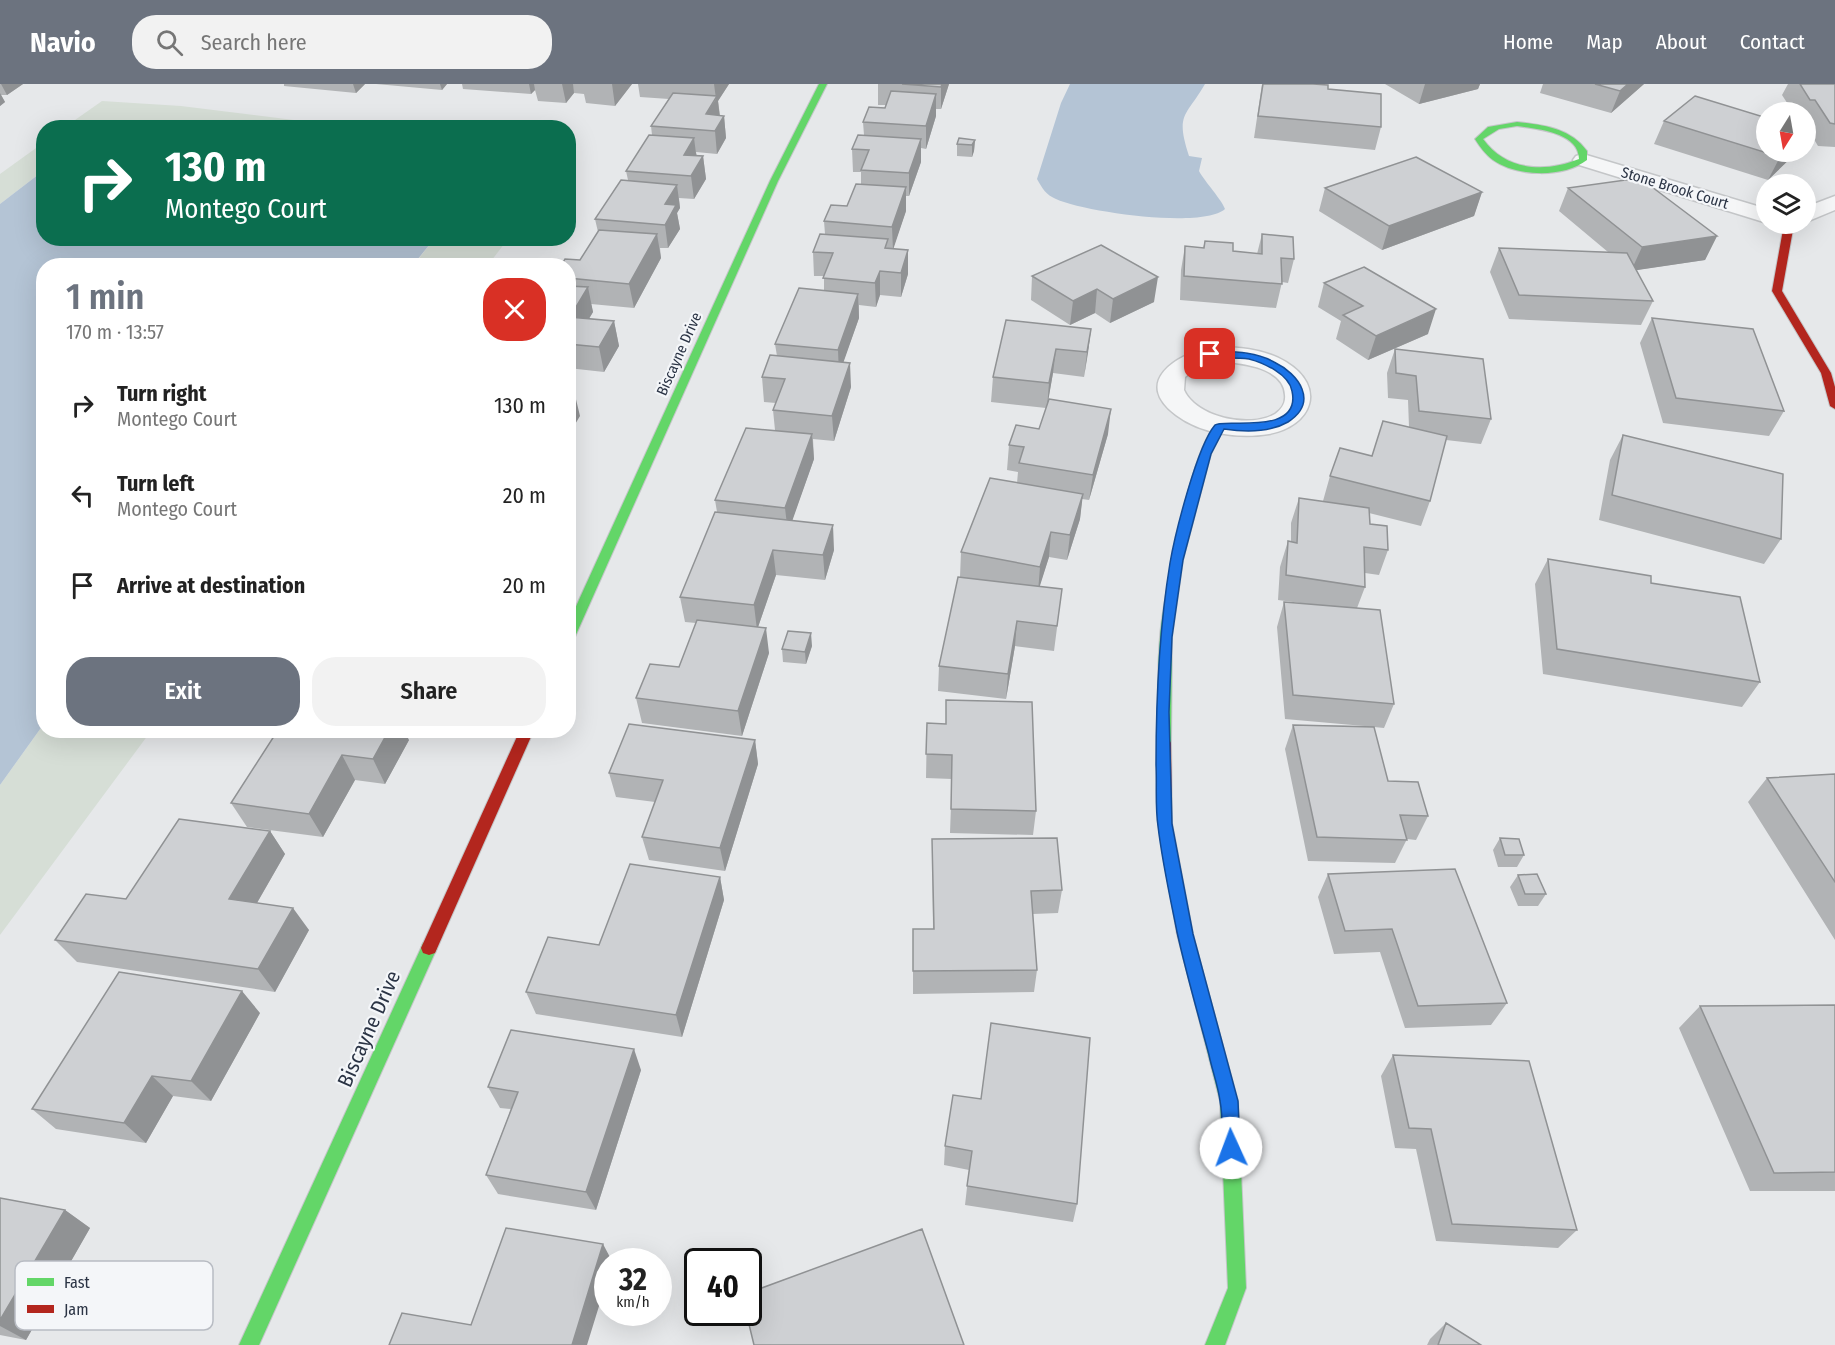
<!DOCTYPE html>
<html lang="en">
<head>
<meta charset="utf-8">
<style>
	:root { --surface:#fff; --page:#f2f2f2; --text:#222; --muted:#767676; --accent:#6c737f }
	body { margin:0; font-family:"Fira Sans Condensed",sans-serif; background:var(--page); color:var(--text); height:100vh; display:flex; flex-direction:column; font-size:22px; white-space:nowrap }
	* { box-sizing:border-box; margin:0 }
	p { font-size:20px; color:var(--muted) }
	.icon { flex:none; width:33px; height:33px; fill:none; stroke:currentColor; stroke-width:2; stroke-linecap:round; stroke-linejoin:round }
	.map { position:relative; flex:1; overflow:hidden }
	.sheet { position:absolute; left:36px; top:174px; width:540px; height:480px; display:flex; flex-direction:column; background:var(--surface); border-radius:24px; box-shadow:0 6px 24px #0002 }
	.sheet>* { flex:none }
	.banner { position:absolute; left:36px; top:36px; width:540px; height:126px; border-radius:24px; box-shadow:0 6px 24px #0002; background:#0b6e4f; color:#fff; overflow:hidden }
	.needle { width:39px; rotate:191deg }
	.fabs { position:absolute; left:1756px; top:18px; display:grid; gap:12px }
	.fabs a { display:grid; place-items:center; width:60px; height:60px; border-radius:50%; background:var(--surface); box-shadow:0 6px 24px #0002; font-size:30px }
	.speed { position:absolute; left:594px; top:1164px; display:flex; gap:12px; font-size:30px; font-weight:700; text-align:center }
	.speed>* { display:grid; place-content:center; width:78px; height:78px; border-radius:50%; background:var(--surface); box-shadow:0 6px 24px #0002; line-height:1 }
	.speed small { font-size:15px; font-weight:400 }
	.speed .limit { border:3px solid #111; border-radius:9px; background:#fff; color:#111 }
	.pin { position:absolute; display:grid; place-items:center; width:51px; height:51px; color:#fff; margin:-26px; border-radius:12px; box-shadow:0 3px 9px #0006 }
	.me { position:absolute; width:66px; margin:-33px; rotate:358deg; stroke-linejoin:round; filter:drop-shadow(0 0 4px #0008) }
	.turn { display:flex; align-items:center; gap:21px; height:126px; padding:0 30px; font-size:27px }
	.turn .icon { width:78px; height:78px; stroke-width:2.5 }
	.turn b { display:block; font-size:42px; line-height:51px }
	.round { display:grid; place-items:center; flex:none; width:63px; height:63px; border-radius:24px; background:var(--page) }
	.overview { display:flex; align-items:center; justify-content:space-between; height:102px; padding:0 30px }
	h1 { font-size:36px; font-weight:600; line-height:45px; color:var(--accent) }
	.button { display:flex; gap:12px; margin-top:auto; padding:12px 30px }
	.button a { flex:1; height:69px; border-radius:24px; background:var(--accent); color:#fff; font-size:24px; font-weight:600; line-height:69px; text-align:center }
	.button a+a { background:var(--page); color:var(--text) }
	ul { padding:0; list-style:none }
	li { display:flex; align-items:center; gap:18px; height:90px; padding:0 30px }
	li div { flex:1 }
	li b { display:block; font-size:22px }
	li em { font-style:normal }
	header { display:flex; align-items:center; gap:36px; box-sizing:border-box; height:84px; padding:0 30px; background:var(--accent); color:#fff }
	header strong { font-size:28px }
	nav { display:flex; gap:33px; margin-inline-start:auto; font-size:21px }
	.search { width:420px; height:54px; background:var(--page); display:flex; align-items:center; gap:15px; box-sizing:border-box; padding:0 21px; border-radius:24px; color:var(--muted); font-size:22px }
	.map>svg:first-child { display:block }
	.green { fill:#d6ded6 }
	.water { fill:#b4c4d5 }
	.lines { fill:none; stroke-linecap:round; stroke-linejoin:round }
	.street-casing { stroke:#c4c6c8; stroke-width:3 }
	.fast-casing { stroke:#c4c6c8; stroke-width:2 }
	.jam-casing { stroke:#c4c6c8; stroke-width:2 }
	.street { fill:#f5f6f7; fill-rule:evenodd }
	.fast { fill:#63d668; fill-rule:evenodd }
	.jam { fill:#b3261e; fill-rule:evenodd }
	.wall { fill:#b1b3b5 }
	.shaded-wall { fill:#909294 }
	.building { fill:#ced0d3; stroke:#909294; stroke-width:1.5 }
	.route { fill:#1a73e8; stroke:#114b97; stroke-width:1.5 }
	.labels { text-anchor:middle; stroke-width:4.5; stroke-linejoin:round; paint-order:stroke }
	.far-street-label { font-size:15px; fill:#2b3445; stroke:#f4f6f9 }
	.near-street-label { font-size:21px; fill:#2b3445; stroke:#f4f6f9 }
	.key { fill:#f4f6f9; stroke:#b8bcc3; stroke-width:1.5 }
	.key-label { font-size:16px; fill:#2b3445 }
</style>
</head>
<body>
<header>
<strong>Navio</strong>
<div class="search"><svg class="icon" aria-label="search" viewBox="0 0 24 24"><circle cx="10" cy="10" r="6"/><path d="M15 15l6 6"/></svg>Search here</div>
<nav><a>Home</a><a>Map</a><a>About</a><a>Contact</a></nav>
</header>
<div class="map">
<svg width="1835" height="1261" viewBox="0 0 1835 1261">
	<rect width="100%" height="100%" fill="#e6e8ea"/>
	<path class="green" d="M102 17 181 22 350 43H65Z
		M43 59V87L0 120V90Z
		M434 155H508L488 181 413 182Z
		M43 641 44 646 151 647 0 851V701Z"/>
	<path class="water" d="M1070 0H1205C1186 33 1175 29 1189 72L1202 74 1199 87C1205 98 1222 116 1225 125 1203 145 1084 128 1056 115 1046 111 1042 104 1037 95L1061 19Z
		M43 87 44 154 434 155 413 181 44 182 43 641 0 701V120Z"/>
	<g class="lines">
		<defs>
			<path id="street" d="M1583 70 1767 125V139L1576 80 1573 76 1576 72Z
				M1835 112V126L1806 138V123Z
				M1210 263C1236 263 1263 264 1286 278 1327 303 1312 342 1269 350 1239 355 1201 350 1176 331 1132 298 1176 271 1210 263ZM1212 277C1233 278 1284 281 1285 311 1286 319 1281 326 1275 330 1249 345 1196 333 1184 306L1185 293 1195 285Z"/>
			<path id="fast" d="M819 0H827L778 97 574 555 568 559V540L770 97Z
				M1517 38C1544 41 1570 44 1587 67V76C1564 94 1517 93 1493 76 1485 70 1480 63 1475 55L1488 43ZM1517 42C1536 45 1579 48 1579 75 1545 89 1506 87 1483 55L1499 45Z
				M1220 339 1225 342 1211 370 1183 476 1172 553 1171 659 1169 663H1159L1157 659C1158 624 1157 588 1160 553 1162 521 1193 348 1220 339Z
				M429 857 435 859 437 864 259 1261H239L421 864 423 859Z
				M1195 881 1201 883 1203 888 1238 1017 1246 1204 1225 1261H1205L1228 1204 1220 1017 1187 888 1189 883Z"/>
			<path id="jam" d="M1784 140H1794L1782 207 1831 289 1835 303V325L1830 322 1821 289 1772 207Z
				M520 646H534L435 869 429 871 423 869 421 864Z
				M1164 654 1169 655 1171 659 1172 739 1193 850 1203 888 1201 893 1195 895 1189 893 1187 888 1177 850 1158 739 1157 659 1159 655Z"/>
		</defs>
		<use href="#street" class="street-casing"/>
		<use href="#fast" class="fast-casing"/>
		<use href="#jam" class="jam-casing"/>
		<use href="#street" class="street"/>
		<use href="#fast" class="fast"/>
		<use href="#jam" class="jam"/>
	</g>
	<path class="wall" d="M0 0H23L7 11H1L5 18 0 22Z
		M284 0H365L356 9 284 2Z
		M376 0H447L442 6Z
		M462 0H632L615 22 586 19 584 10 574 9 566 19 538 17 535 6 531 10 463 5Z
		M638 0H729L718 17 720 31 724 32 726 54 717 70 696 68 697 72H703L706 95 694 115 679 114 680 124 677 129 680 145 668 164H660L661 174 634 224 591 220 593 228 589 235 614 237 619 262 604 288 568 284V182L580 176 598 148 595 135 628 96 626 87 652 51 651 42 669 15 640 13Z
		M878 0H949L941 25H936V32L926 65 921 64V78L909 112H906V127L893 164 908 190 901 213 880 211 876 223 859 221V234L843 278 851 303 834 357 813 355 814 375 792 436 834 466 825 496 776 491 758 543 769 569 742 652 642 639 636 614 679 583 696 539 685 538 680 513 717 428 715 416 775 346 773 326 776 319 764 318 762 293 777 272 775 260 824 207V192H814L813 168 825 150 824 137 847 122 861 100V88H853L852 65 864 51 863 38 885 24 886 21H878Z
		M1262 0 1328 5 1381 43 1375 66 1254 54Z
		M1385 0H1480L1478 5 1419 20Z
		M1543 0H1644L1611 29 1540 9Z
		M1788 0H1835V63L1818 62 1806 42V28H1793L1782 11Z
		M1664 37 1767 68H1797L1768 96 1654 60Z
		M975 56 974 67 972 73 957 72V60Z
		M1325 104 1482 108 1474 132 1382 166 1319 127Z
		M1568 104 1717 152 1705 176 1636 186 1653 217 1641 241 1509 235 1490 188 1499 164 1608 168 1559 127Z
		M1262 150 1294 175 1288 199 1282 198 1276 224 1180 216 1181 186 1185 162 1203 164 1205 157 1233 167 1257 170Z
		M1101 161 1154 218 1110 239 1095 229 1070 241 1031 216 1032 192Z
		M1324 199 1428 250 1368 276 1336 255 1341 237 1318 223Z
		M1652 234 1784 327 1769 352 1663 339 1640 259Z
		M1091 245 1084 293 1053 289 1048 316 1108 350 1089 416 1082 415 1080 435 1067 476 1049 473 1039 503 1062 505 1054 567 1015 562 1006 615 938 607 939 582 960 493 961 468 1017 399 1018 388 1007 386 1009 361 1039 345 1046 324 991 318 993 293Z
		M1395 265 1491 335 1481 360 1446 356 1430 417 1421 442 1369 429 1370 440 1388 466 1379 491 1365 489V503L1357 524 1394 620 1384 644 1374 643 1388 697 1428 732 1416 756 1407 755 1395 779 1308 777 1285 665 1293 641 1364 642 1285 635 1277 543 1284 518 1308 520 1278 516 1280 483 1288 457 1291 458V439L1299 414 1331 419 1323 417 1330 392 1372 372 1409 343 1408 316 1388 314 1387 289Z
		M1623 351 1781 455 1764 480 1599 436 1610 376Z
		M1548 475 1651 499 1760 598 1742 623 1543 590 1535 500Z
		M812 562 806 580 783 578 782 565Z
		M927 639 1036 727 1033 751 950 749 952 695 926 694Z
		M278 646 409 656 385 700 355 696 323 753 247 743 231 719Z
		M755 656 758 680 725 787 649 776 642 753 655 718 616 713 609 689Z
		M1835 690V856L1748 718 1767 694Z
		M270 747 285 770 257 819 309 846 275 908 77 878 55 856 126 815Z
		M1500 754 1524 771 1517 783H1498L1493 766Z
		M932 755 1062 806 1058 829 1033 830 1037 886 1034 908 913 910V845H933Z
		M1328 790 1507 919 1491 941 1405 944 1380 868 1334 870 1318 813Z
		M1518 791 1546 810 1538 822H1518L1510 803Z
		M720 793 724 816 682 953 536 930 526 908 599 861Z
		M1835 921V1107H1750L1679 944 1700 922Z
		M260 929 211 1017 173 1012 146 1059 56 1045 32 1025Z
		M1393 971 1577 1146 1558 1164 1436 1157 1416 1065 1395 1064 1381 992Z
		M641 986 596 1126 498 1110 486 1091 511 1025 500 1024 488 1003Z
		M953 1011 1077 1120 1073 1138 965 1121 969 1086 944 1081 945 1062Z
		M0 1114 65 1126 90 1144 26 1256 0 1251Z
		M1446 1239 1481 1261H1427L1430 1255Z"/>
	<path class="shaded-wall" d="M1 0H23L7 11Z
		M353 0H365L356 9Z
		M440 0H447L442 6Z
		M529 0H534L535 6 531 10Z
		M562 0H573L574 9 566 19Z
		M612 0H632L615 22Z
		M714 0H729L718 17 720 35 706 30 716 15Z
		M942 0H949L941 25V3Z
		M1425 0H1480L1478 5 1419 20Z
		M1628 0H1644L1611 29 1620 7Z
		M0 9 5 18 0 22Z
		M936 10V32L926 65V42Z
		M724 32 726 54 717 70 715 47Z
		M694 54 697 77 684 71Z
		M921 55V78L909 112V89Z
		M975 56 974 67 972 73V61Z
		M1786 68H1797L1768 96 1780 73Z
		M703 72 706 95 694 115 691 92Z
		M677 101 680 124 677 129 680 145 668 164 665 141V120Z
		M906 103V127L893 166 892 143Z
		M1482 108 1474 132 1382 166 1389 142Z
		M657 150 661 174 634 224 629 200Z
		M1717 152 1705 176 1631 187 1642 163Z
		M908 166V190L901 213V189Z
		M880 187V211L876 223 875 199Z
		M1158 193 1154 218 1110 239 1113 215Z
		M588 203 593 228 575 257 570 233Z
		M1097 205 1095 229 1070 241 1073 217Z
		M858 210 859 234 839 291 838 266Z
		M1436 225 1428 250 1368 276 1376 252Z
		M614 237 619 262 604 288 599 263Z
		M1091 245 1088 269 1084 293 1087 268Z
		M1056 265 1053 289 1047 324 1049 299Z
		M850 279 851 303 834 357 832 332Z
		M574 307 580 332 568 352V317Z
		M1111 325 1108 350 1089 416 1093 391Z
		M812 350 814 375 788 449 785 424Z
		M1083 410 1080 435 1067 476 1070 451Z
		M833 441 834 466 825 496 823 471Z
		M1051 448 1049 473 1038 508 1040 483Z
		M773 466 776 491 757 546 754 521Z
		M1017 537 1015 562 1006 615 1008 590Z
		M766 544 769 569 742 652 738 627Z
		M811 549 812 562 806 580 805 568Z
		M389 646H404L409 656 385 700 373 675Z
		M755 656 758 680 725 787 720 764Z
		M342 671 355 696 323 753 309 730Z
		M270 747 285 770 246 838 229 815Z
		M720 793 724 816 682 953 676 931Z
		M293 824 309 846 275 908 258 885Z
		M242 907 260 929 211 1017 191 997Z
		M634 965 641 986 596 1126 586 1108Z
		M152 992 173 1012 146 1059 124 1039Z
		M65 1126 90 1144 26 1256 0 1242V1236Z
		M603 1160 612 1177 608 1178V1193L587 1261H572Z"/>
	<path class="building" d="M902 0H942L941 3Z
		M1263 0H1313L1328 1V5L1381 10V43L1258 32Z
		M1595 0H1628L1620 7Z
		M1800 0H1835V40L1830 39 1815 16H1810Z
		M891 7 936 10 926 42 863 38 869 23 885 24Z
		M673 9 717 12 706 30 724 32 715 47 651 42Z
		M1695 12 1767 34V68H1786L1780 73 1664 37Z
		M649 51 694 54 684 71 703 72 691 92 626 87Z
		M858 51 921 55 909 89 861 86 869 66 852 65Z
		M959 54 975 56 972 61 957 60Z
		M1416 73 1482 108 1389 142 1325 104Z
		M1640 94 1717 152 1642 163 1568 104Z
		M621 96 677 101 665 120 676 121 665 141 595 135Z
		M856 100 906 103 892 143 824 137 831 121 847 122Z
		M599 146 657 150 629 200 568 194V182H561L565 175 580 176Z
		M820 150 888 155 885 164 908 166 901 189 880 187 875 199 823 194 833 169 813 168Z
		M1262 150 1293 153 1294 175 1281 174 1282 200 1184 192 1185 162 1204 164 1205 157 1233 159V167L1262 170Z
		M1101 161 1158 193 1113 215 1097 205 1073 217 1032 192Z
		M1499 164 1627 169 1653 217 1519 211Z
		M1364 183 1436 225 1376 252 1343 231 1363 222 1324 199Z
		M568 202 588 203 570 233 614 237 599 263 568 260Z
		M799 204 858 210 838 266 775 260Z
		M1652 234 1753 245 1784 327 1676 314Z
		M1006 236 1091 245 1087 268 1056 265 1049 299 993 293Z
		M1395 265 1483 275 1491 335 1419 327 1416 292 1396 289Z
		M770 271 850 279 832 332 773 326 785 295 762 293Z
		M568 306 574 307 568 317Z
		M1049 315 1111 325 1093 391 1019 379 1024 363 1009 361 1016 341 1039 345Z
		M1383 337 1447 352 1430 417 1330 392 1340 364 1372 372Z
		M746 344 812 350 785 424 715 416Z
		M1623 351 1783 390 1781 455 1612 411Z
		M990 394 1083 410 1070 451 1051 448 1040 483 961 468Z
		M1299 414 1369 424 1370 440 1387 442 1388 466 1364 463 1365 503 1286 491 1288 457 1297 459Z
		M715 428 833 441 823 471 773 466 754 521 680 513Z
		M1548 475 1651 492V499L1740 513 1760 598 1557 565Z
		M958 493 1062 505 1057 542 1017 537 1008 590 939 582Z
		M1284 518 1380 526 1394 620 1293 611Z
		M697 536 766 544 738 627 636 614 650 580 679 583Z
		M788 547 811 549 805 568 782 565Z
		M946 616 1032 618 1036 727 951 725 952 671 926 670 927 639 946 640Z
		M629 640 755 656 720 764 642 753 663 696 609 689Z
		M1293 641 1374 643 1388 697 1418 698 1428 732 1400 731 1407 756 1317 753Z
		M278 646H389L373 675 342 671 309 730 231 719Z
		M1835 690V798L1767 694Z
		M179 735 270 747 229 815 293 824 258 885 55 856 86 810 126 815Z
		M1057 754 1062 806 1031 807 1037 886 913 887V845H934L932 755Z
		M1500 754 1519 755 1524 771H1505Z
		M630 780 720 793 676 931 526 908 548 853 599 861Z
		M1455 785 1507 919 1418 922 1392 845 1345 847 1328 790Z
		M1537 790 1546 810H1525L1518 791Z
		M119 888 242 907 191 997 152 992 124 1039 32 1025Z
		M1835 921V1088L1774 1089 1700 922Z
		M991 939 1090 954 1077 1120 967 1102 972 1067 945 1062 953 1011 981 1015Z
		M511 946 634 965 586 1108 486 1091 518 1008 488 1003Z
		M1393 971 1529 977 1577 1146 1452 1140 1431 1045 1409 1044Z
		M0 1114 65 1126 0 1236Z
		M506 1144 603 1160 572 1261H389L402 1229 471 1241Z
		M922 1145 964 1261H754L746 1228H748V1209Z
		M1446 1239 1481 1261H1438Z"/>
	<path class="route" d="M1210 267C1232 268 1254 267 1274 278 1299 290 1319 318 1288 338 1269 349 1244 348 1224 345L1211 370 1183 476 1172 553 1169 628 1172 740 1193 850 1238 1017 1240 1064 1237 1070 1231 1072 1225 1070 1222 1064C1222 1048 1223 1032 1220 1017 1218 1001 1212 986 1209 971 1198 930 1186 889 1177 848 1170 813 1162 777 1158 742 1155 722 1157 701 1156 681 1156 613 1159 546 1170 479 1175 450 1197 362 1215 341 1222 334 1302 353 1292 307 1289 290 1264 279 1249 275 1235 273 1220 275 1207 273V268Z"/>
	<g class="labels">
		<g class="far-street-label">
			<text transform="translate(1675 104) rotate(17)" y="5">Stone Brook Court</text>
			<text transform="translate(679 270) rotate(-66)" y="5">Biscayne Drive</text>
		</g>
		<g class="near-street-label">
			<text transform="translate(369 945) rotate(-66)" y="7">Biscayne Drive</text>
		</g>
	</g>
	<rect x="15" y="1177" width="198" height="69" rx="9" class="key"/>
	<rect x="27" y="1194" width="27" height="8" fill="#63d668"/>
	<rect x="27" y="1221" width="27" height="8" fill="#b3261e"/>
	<g class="key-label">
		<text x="64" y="1204">Fast</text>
		<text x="64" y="1231">Jam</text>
	</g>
</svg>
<div class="fabs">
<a><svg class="needle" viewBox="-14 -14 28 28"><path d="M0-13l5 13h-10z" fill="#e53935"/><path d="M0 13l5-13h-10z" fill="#767676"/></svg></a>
<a><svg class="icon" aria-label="layers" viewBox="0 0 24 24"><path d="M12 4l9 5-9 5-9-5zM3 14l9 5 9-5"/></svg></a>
</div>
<div class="speed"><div>32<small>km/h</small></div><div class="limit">40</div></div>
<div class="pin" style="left:1210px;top:270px;background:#d93025"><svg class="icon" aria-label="arrive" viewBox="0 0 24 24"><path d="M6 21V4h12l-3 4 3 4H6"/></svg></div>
<svg class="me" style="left:1231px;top:1064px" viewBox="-20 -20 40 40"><circle r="19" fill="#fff"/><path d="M0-13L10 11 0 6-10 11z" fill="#1a73e8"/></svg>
<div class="banner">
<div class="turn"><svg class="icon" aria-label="right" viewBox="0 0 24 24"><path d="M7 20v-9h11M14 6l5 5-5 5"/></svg><div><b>130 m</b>Montego Court</div></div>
</div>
<section class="sheet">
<div class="overview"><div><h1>1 min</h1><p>170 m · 13:57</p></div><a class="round" style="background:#d93025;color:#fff"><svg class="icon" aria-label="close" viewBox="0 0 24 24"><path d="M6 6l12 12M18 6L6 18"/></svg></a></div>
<ul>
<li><svg class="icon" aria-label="right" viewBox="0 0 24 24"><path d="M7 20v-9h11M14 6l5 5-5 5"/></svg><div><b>Turn right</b><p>Montego Court</p></div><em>130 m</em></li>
<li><svg class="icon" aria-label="left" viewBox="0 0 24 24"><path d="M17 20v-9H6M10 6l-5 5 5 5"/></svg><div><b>Turn left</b><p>Montego Court</p></div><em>20 m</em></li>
<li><svg class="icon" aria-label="arrive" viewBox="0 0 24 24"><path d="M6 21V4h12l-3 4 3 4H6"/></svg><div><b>Arrive at destination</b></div><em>20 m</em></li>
</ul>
<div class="button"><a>Exit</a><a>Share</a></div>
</section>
</div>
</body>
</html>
